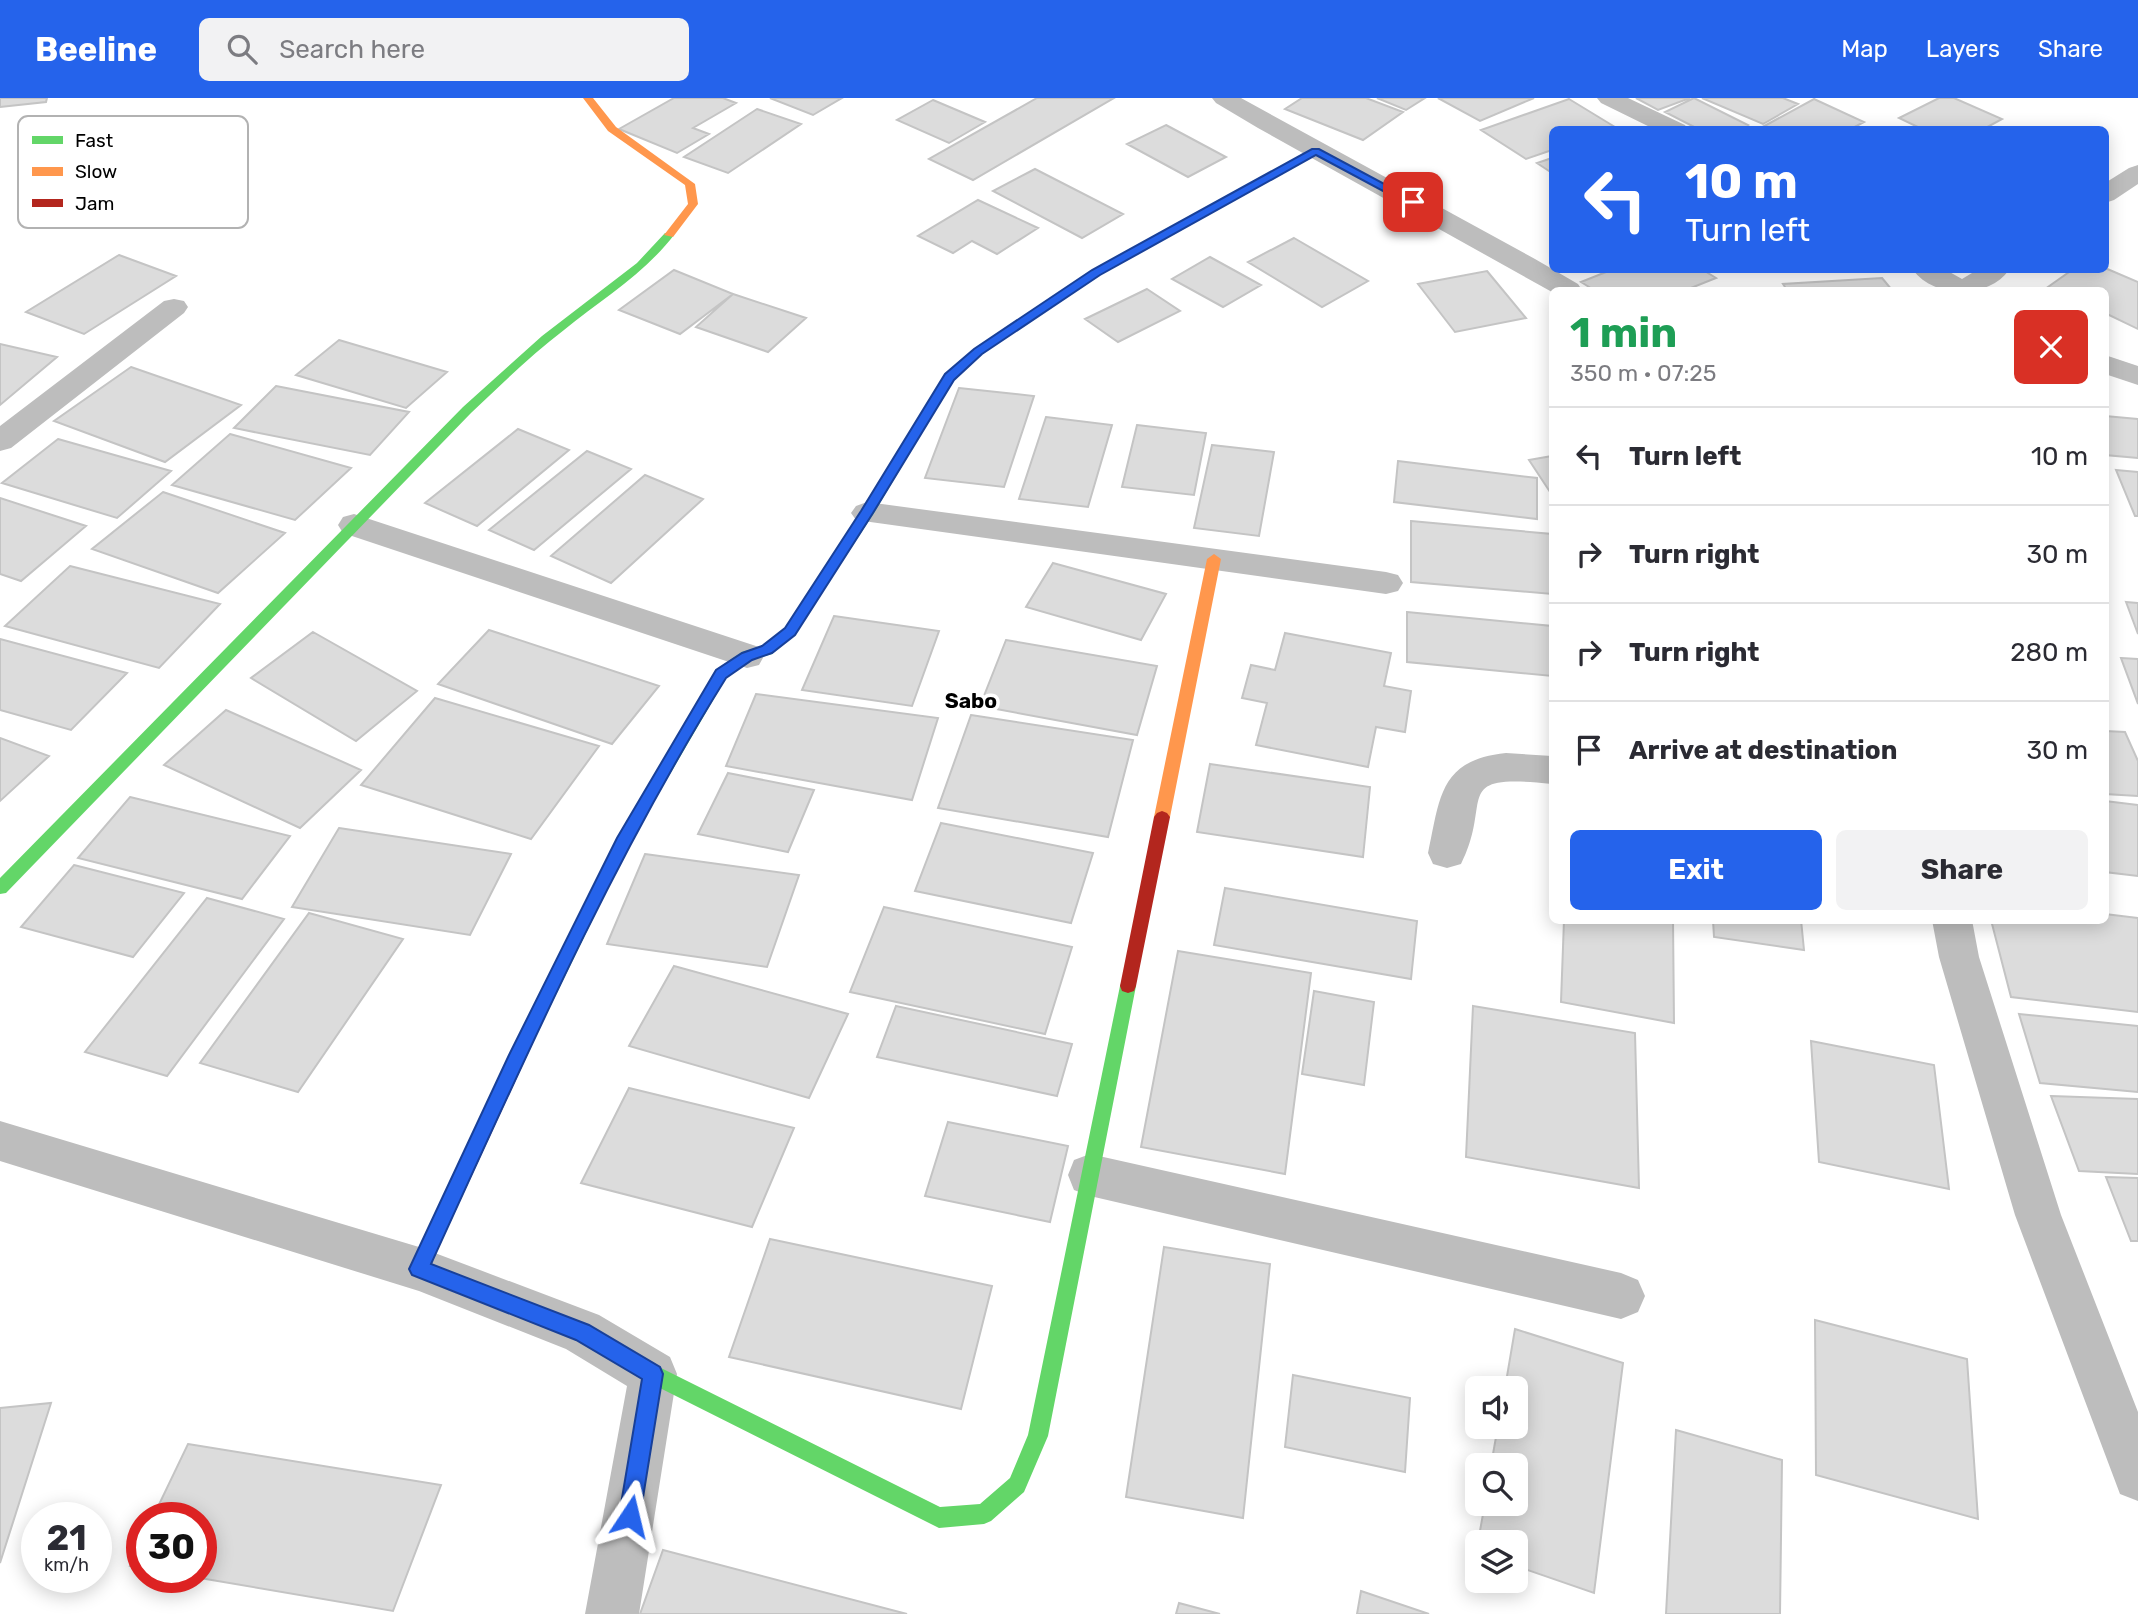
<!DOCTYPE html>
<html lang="en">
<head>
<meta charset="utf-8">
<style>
	:root { --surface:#fff; --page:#f2f2f3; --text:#2b2b33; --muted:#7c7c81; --line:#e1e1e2; --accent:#2563eb }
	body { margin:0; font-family:Rubik,sans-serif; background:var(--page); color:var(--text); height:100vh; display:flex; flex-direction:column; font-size:26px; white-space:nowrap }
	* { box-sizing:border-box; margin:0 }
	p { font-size:23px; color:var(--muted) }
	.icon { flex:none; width:38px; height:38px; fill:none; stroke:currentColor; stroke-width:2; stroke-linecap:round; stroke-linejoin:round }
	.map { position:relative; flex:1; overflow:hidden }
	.drawer { position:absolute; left:1549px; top:189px; width:560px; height:637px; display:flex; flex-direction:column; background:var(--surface); border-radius:10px; box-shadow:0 4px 18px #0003 }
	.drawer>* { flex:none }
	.hud { position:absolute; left:1549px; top:28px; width:560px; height:147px; border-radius:10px; box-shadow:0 4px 18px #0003; background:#2563eb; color:#fff; overflow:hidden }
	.controls { position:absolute; left:1465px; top:1278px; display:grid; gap:14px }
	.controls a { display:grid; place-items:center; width:63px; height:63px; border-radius:10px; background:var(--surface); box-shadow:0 4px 18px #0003; font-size:35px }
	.speed { position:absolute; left:21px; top:1404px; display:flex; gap:14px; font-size:35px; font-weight:700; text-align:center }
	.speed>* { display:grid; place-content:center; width:91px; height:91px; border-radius:50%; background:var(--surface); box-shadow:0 4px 18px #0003; line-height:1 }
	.speed small { font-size:18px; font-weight:400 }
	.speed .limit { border:10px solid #d22; background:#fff; color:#111 }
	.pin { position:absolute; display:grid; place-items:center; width:60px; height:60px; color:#fff; margin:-30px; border-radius:14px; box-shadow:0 4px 10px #0006 }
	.me { position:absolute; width:77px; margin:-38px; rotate:10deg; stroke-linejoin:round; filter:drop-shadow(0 0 5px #0008) }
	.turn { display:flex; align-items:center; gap:24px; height:147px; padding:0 21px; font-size:32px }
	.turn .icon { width:91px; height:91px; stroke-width:2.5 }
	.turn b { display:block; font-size:49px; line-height:60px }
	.round { display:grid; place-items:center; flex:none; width:74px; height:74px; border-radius:10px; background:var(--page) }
	.overview { display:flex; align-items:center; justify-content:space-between; height:119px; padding:0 21px }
	h1 { font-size:42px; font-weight:700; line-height:52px; color:#1e9e55 }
	.button { display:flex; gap:14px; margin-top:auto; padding:14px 21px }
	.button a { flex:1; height:80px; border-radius:10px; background:var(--accent); color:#fff; font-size:28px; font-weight:700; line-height:80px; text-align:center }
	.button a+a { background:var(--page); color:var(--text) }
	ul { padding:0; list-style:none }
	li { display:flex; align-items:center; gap:21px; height:98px; padding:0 21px; border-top:2px solid var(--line) }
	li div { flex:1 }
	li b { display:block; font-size:26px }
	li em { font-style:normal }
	header { display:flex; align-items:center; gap:42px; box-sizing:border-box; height:98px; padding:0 35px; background:var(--accent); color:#fff }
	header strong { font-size:33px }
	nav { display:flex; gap:38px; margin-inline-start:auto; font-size:24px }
	.search { width:490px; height:63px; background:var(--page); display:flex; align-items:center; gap:18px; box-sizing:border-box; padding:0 24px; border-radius:10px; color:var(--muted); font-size:26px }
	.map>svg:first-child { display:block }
	.building { fill:#dcdcdc; stroke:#c4c4c4; stroke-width:2 }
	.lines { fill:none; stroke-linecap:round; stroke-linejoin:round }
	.street { fill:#bdbdbd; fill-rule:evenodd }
	.fast { fill:#63d668; fill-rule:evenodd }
	.slow { fill:#ff974d; fill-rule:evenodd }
	.jam { fill:#b3261e; fill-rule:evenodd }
	.route { fill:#2563eb; stroke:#184099; stroke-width:2 }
	.labels { text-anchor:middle; stroke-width:7; stroke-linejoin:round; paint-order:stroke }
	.quarter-label { font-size:21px; font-weight:bold; fill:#000; stroke:#fff }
	.key { fill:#fff; stroke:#b2b2b2; stroke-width:2 }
	.key-label { font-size:19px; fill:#000 }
</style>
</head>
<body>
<header>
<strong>Beeline</strong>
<div class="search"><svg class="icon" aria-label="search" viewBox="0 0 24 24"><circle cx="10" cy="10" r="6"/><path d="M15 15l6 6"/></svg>Search here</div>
<nav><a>Map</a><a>Layers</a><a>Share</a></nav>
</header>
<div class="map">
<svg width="2138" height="1516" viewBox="0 0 2138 1516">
	<rect width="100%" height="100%" fill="#fff"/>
	<path class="building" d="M0 0H47L46 4 0 9Z
		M674 0H723L736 5 693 30 709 36 677 55 619 31Z
		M770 0H842L813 17Z
		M1037 0H1114L973 82 929 61Z
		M1302 0H1366L1403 14 1363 42 1285 11Z
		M1377 0H1425L1406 12Z
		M1438 0H1534L1480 23Z
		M1636 0H1690L1658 12Z
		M1694 0 1748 27 1739 32H1700L1665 14Z
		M1702 0H1783L1798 6 1763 26Z
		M1939 0H1954L2002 21 1982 32H1924L1899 20Z
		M1569 1 1615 29 1608 32H1552V52L1526 61 1481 32Z
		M1814 1 1864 24 1849 32H1757Z
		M933 2 985 24 949 45 897 22Z
		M757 11 801 26 728 75 684 59Z
		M1166 27 1226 59 1188 79 1127 46Z
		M1552 60V75L1537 65Z
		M1035 71 1123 116 1082 140 993 93Z
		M978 102 1038 130 997 156 972 143 953 155 918 138Z
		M1294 140 1368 183 1322 209 1248 164Z
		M119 157 176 178 84 236 26 214Z
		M1210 159 1261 187 1223 209 1172 181Z
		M2105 170 2138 184V231L2105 215V192H2056L2048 189 2072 172Z
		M674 172 733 196 680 236 619 212Z
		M1611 172H1703L1716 180 1686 192H1594L1581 184Z
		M1487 173 1526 220 1455 234 1418 186Z
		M1882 180 1892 192H1787L1783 186Z
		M1147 191 1180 213 1118 244 1085 221Z
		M733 196 806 220 768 254 696 229Z
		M339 242 447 274 406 310 296 277Z
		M0 246 57 259 0 307Z
		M131 269 241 307 165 364 54 323Z
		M276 288 409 314 370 357 234 330Z
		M959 290 1034 298 1004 389 925 380Z
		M2105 318 2138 321V360L2105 357Z
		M1046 319 1112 327 1088 409 1019 401Z
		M1137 327 1206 335 1194 397 1122 389Z
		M518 331 569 352 477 428 425 405Z
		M230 336 351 370 295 422 172 387Z
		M58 341 171 373 117 420 2 385Z
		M1212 347 1274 354 1259 438 1194 430Z
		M587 353 631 371 534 452 489 432Z
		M1552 358V397L1529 362Z
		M1398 363 1537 380V421L1394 404Z
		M2116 372 2138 374V418H2135Z
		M645 377 703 401 611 485 551 458Z
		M163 394 285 435 218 495 92 451Z
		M0 400 86 428 21 483 0 476Z
		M1411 423 1552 436V496L1411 484Z
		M1053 465 1166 496 1141 542 1026 509Z
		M70 468 220 506 159 570 5 528Z
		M2126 504 2138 505V536Z
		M1407 514 1552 528V578L1407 564Z
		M834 518 939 533 912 608 802 592Z
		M489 532 659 588 612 646 438 586Z
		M313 534 417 593 356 643 251 580Z
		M1285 535 1391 555 1384 588 1411 593 1405 634 1376 629 1368 669 1256 647 1267 605 1242 600 1251 567 1275 572Z
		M0 541 127 575 71 632 0 612Z
		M1006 542 1157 568 1137 637 980 608Z
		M2121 560 2138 561V606Z
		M756 596 938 620 912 702 726 668Z
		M435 600 599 648 531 741 361 687Z
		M226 612 361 672 300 730 164 667Z
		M971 617 1133 642 1108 739 938 710Z
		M2105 633 2125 634 2138 663V698L2105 696Z
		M0 640 49 658 0 703Z
		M1210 666 1370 689 1363 759 1197 734Z
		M728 675 814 692 788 754 698 736Z
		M130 699 290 738 242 801 78 760Z
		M2105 703 2138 707V778L2105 774Z
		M941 725 1093 755 1071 825 915 793Z
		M339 730 511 756 470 837 292 809Z
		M645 756 799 777 767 869 607 846Z
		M74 767 184 795 133 859 21 829Z
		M1225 790 1417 823 1411 881 1214 847Z
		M207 800 284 821 167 978 85 954Z
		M884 809 1072 849 1045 936 850 894Z
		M309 815 403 841 298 994 200 965Z
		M2105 816 2138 820V914L2011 899 1991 822H2105Z
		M1564 822H1673L1674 925 1561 904Z
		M1713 822H1801L1804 852 1714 839Z
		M1178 853 1311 875 1285 1076 1141 1049Z
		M674 868 848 916 809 1000 629 948Z
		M1314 893 1374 904 1364 987 1302 976Z
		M896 908 1072 946 1057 998 877 959Z
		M1473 908 1635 935 1639 1090 1466 1059Z
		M2019 916 2138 928V994L2040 985Z
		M1811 943 1934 967 1949 1091 1819 1064Z
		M629 990 794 1030 752 1129 581 1085Z
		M2051 998 2138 1001V1076L2079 1073Z
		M948 1024 1068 1048 1050 1124 925 1098Z
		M2106 1079 2138 1080V1143H2131Z
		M770 1141 992 1188 961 1311 729 1259Z
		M1164 1149 1270 1166 1243 1420 1126 1399Z
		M1815 1222 1967 1261 1978 1421 1816 1377Z
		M1515 1231 1623 1265 1594 1495 1516 1468V1444H1478L1485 1405H1516V1367H1491L1498 1328H1516V1290H1505Z
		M1293 1277 1410 1300 1405 1374 1285 1349Z
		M51 1305 0 1465V1310Z
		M1676 1332 1782 1362 1780 1516H1666Z
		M188 1346 441 1387 393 1513 194 1479H201V1419H153Z
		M142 1442V1470L130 1468Z
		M663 1452 907 1516H640Z
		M1361 1493 1429 1516H1357Z
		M1179 1505 1220 1516H1176Z"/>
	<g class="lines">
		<path class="street" d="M1212 0H1241L1535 161 1578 186 1582 192 1552 194 1258 30 1216 5Z
			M1597 0H1628L1685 27 1688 32H1656L1601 5Z
			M2138 67V86L2114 102 2105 105V85L2129 70Z
			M1913 172H1946L1962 181 1977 172H2009C1989 201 1934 201 1913 172Z
			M174 201 184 203 188 209 184 215 11 350 0 353V328L164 203Z
			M2105 257 2138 268V287L2105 276Z
			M867 404 1386 474 1398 477 1403 485 1398 493 1386 496 856 422 851 415 856 408Z
			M354 416 759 549 764 558 759 567 747 570 343 435 338 427 343 419Z
			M1506 655 1552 658V686C1448 675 1494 701 1461 766L1447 770 1433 766 1428 755C1440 700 1439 662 1506 655Z
			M1932 822H1972L1979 859 2061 1117 2138 1314V1403L2120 1396 2015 1117 1939 859Z
			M0 1023 419 1149 599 1217 670 1259 677 1276 639 1516H585L627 1288 566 1251 419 1193 0 1063Z
			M1090 1056 1621 1175 1638 1182 1645 1198 1638 1214 1621 1221 1090 1098 1074 1092 1068 1077 1074 1062Z"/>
		<path class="fast" d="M665 135 674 137C644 176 602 201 564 232 531 257 502 286 471 315L6 795 0 796V780L463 309 542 238 637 165Z
			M1038 211 1044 214 1042 216 982 256 954 281 874 415 795 536 772 556 752 562 726 580 631 743 530 950 524 953 518 950 515 945 619 736 716 572 742 554 762 548 785 530 862 413 945 276 974 252Z
			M1128 881 1134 883 1136 888 1048 1338 1024 1394 991 1423 984 1426 939 1430 646 1283 643 1276 646 1269 653 1266 940 1409 980 1406 1010 1380 1028 1337 1120 888 1122 883Z"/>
		<path class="slow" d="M583 0H593L616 29 695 86 698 106 673 139 664 137 688 106 685 87 608 33Z
			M1315 50 1320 53 1319 55 1100 177 1042 216 1032 214 1092 173Z
			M1214 456 1221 461 1170 719 1167 723H1157L1154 719 1207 461Z"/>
		<path class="jam" d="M1162 713 1167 715 1170 719 1136 888 1134 893 1128 895 1122 893 1120 888 1154 719 1157 715Z
			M524 937 530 940 533 945 426 1177 419 1180 412 1177 409 1171 412 1165 518 940Z"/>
	</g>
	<path class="route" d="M1312 51H1319L1418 104 1409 107 1316 57 1100 177 982 256 954 282 873 415 795 537 772 555 752 562 726 580C610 766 522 967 431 1166L589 1227 660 1269 663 1276 640 1418 637 1426 630 1429 622 1426 619 1418 642 1281 576 1242 412 1177 409 1171 509 957 617 740 716 572 742 555 762 548 785 530 861 413 945 276 974 251 1092 172Z"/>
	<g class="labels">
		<g class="quarter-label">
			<text x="971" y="610">Sabo</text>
		</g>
	</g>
	<rect x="18" y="18" width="230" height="112" rx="10" class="key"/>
	<rect x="32" y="38" width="31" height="8" fill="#63d668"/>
	<rect x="32" y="69" width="31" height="9" fill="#ff974d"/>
	<rect x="32" y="101" width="31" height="8" fill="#b3261e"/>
	<g class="key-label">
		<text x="75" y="49">Fast</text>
		<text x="75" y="80">Slow</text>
		<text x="75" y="112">Jam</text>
	</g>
</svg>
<div class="controls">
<a><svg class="icon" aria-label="sound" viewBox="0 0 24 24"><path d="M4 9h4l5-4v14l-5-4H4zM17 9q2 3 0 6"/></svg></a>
<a><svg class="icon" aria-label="search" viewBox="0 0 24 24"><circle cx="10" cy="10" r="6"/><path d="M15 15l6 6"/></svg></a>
<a><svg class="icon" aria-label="layers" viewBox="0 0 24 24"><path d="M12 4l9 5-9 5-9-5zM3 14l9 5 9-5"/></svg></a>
</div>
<div class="speed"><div>21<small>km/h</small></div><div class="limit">30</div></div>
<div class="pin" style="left:1413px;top:104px;background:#d93025"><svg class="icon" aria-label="arrive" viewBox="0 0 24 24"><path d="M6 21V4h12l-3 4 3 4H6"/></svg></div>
<svg class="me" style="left:630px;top:1418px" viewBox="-20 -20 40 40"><path d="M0-17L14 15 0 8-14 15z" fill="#2563eb" stroke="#fff" stroke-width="4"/></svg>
<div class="hud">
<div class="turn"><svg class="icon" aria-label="left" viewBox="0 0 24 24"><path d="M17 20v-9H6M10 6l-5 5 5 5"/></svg><div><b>10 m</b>Turn left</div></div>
</div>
<section class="drawer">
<div class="overview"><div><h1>1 min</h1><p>350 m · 07:25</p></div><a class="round" style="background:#d93025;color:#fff"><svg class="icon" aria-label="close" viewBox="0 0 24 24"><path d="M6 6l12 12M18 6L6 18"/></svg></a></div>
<ul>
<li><svg class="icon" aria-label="left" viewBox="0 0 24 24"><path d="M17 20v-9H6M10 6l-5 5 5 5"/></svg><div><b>Turn left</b></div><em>10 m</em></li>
<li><svg class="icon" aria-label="right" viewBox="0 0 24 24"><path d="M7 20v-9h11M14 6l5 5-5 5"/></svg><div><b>Turn right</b></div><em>30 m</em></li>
<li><svg class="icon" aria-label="right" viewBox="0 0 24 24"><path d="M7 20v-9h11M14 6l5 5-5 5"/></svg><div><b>Turn right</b></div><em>280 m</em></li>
<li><svg class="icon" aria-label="arrive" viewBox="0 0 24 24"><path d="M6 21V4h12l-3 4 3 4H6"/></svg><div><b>Arrive at destination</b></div><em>30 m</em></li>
</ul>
<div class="button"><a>Exit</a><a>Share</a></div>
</section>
</div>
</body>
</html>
